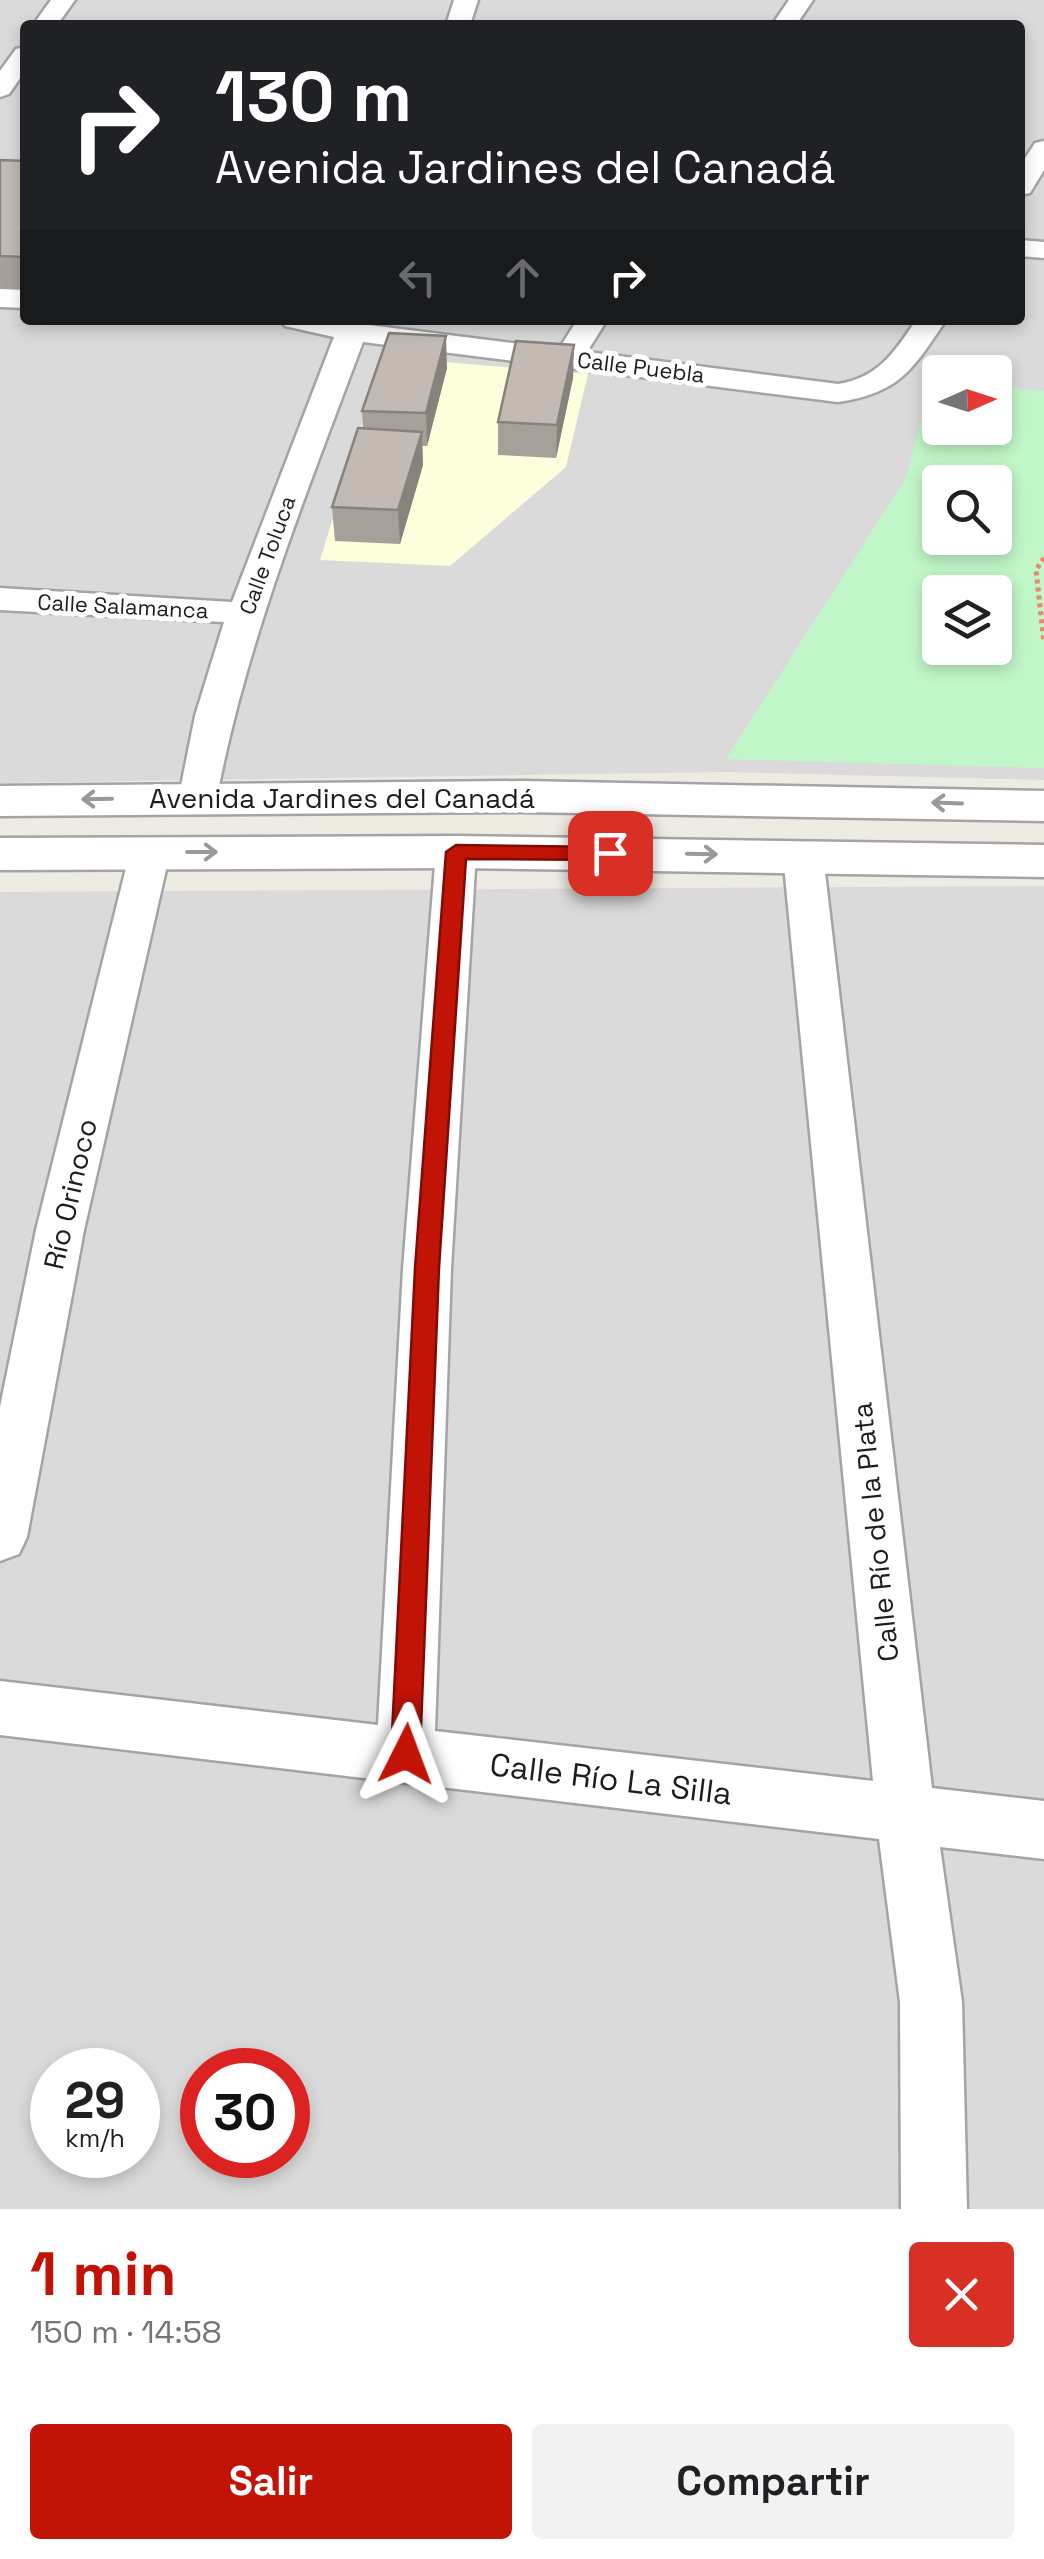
<!DOCTYPE html>
<html lang="es">
<head>
<meta charset="utf-8">
<style>
	:root { --surface:#fff; --page:#f2f2f2; --text:#202124; --muted:#757577; --accent:#c21307 }
	body { margin:0; font-family:"Space Grotesk",sans-serif; background:var(--page); color:var(--text); height:100vh; display:flex; flex-direction:column; font-size:38px; white-space:nowrap }
	* { box-sizing:border-box; margin:0 }
	p { font-size:32px; color:var(--muted) }
	.icon { flex:none; width:55px; height:55px; fill:none; stroke:currentColor; stroke-width:2; stroke-linecap:round; stroke-linejoin:round }
	.map { position:relative; height:2209px; overflow:hidden }
	.side { display:flex; flex-direction:column; background:var(--surface); flex:1 }
	.side>* { flex:none }
	.hud { position:absolute; left:20px; top:20px; width:1005px; height:305px; border-radius:10px; box-shadow:0 5px 15px #0003; background:#202124; color:#fff; overflow:hidden }
	.needle { width:65px; rotate:87deg }
	.controls { position:absolute; left:922px; top:355px; display:grid; gap:20px }
	.controls a { display:grid; place-items:center; width:90px; height:90px; border-radius:10px; background:var(--surface); box-shadow:0 5px 15px #0003; font-size:50px }
	.speed { position:absolute; left:30px; top:2048px; display:flex; gap:20px; font-size:50px; font-weight:700; text-align:center }
	.speed>* { display:grid; place-content:center; width:130px; height:130px; border-radius:50%; background:var(--surface); box-shadow:0 5px 15px #0003; line-height:1 }
	.speed small { font-size:25px; font-weight:400 }
	.speed .limit { border:15px solid #d22; background:#fff; color:#111 }
	.pin { position:absolute; display:grid; place-items:center; width:85px; height:85px; color:#fff; margin:-42px; border-radius:20px; box-shadow:0 5px 15px #0006 }
	.me { position:absolute; width:110px; margin:-55px; rotate:3deg; stroke-linejoin:round; filter:drop-shadow(0 0 8px #0008) }
	.turn { display:flex; align-items:center; gap:35px; height:210px; padding:0 30px; font-size:45px }
	.turn .icon { width:130px; height:130px; stroke-width:2.5 }
	.turn b { display:block; font-size:70px; line-height:85px }
	.lanes { display:flex; align-items:center; height:95px; padding:0 30px; background:#0003; justify-content:center; gap:50px; direction:ltr }
	.lanes .off { opacity:.35 }
	.round { display:grid; place-items:center; flex:none; width:105px; height:105px; border-radius:10px; background:var(--page) }
	.head { display:flex; align-items:center; justify-content:space-between; height:170px; padding:0 30px }
	h1 { font-size:60px; font-weight:700; line-height:75px; color:var(--accent) }
	.primary-button { display:flex; gap:20px; margin-top:auto; padding:20px 30px }
	.primary-button a { flex:1; height:115px; border-radius:10px; background:var(--accent); color:#fff; font-size:40px; font-weight:700; line-height:115px; text-align:center }
	.primary-button a+a { background:var(--page); color:var(--text) }
	.map>svg:first-child { display:block }
	.residential { fill:#dbdada; fill-rule:evenodd }
	.education { fill:#fcfedc }
	.park { fill:#c1f7c8; fill-rule:evenodd }
	.lines { fill:none; stroke-linecap:round; stroke-linejoin:round }
	.minor-casing { stroke:#a4a4a4; stroke-width:5 }
	.tertiary-casing { stroke:#a4a4a4; stroke-width:5 }
	.path { stroke:#f4836d; stroke-width:5; stroke-dasharray:4 4; stroke-linecap:butt }
	.minor { fill:#fff; fill-rule:evenodd }
	.tertiary { fill:#fff; fill-rule:evenodd }
	.wall { fill:#a7a09a }
	.shaded-wall { fill:#88827d }
	.building { fill:#c2bab3; stroke:#88827d; stroke-width:2.5 }
	.oneway { stroke:#999 }
	.route { fill:#c21307; stroke:#7e0c05; stroke-width:2.5 }
	.labels { text-anchor:middle; stroke-width:10; stroke-linejoin:round; paint-order:stroke }
	.far-street-label { font-size:22px; fill:#1d1d1d; stroke:#fff }
	.street-label { font-size:28px; fill:#1d1d1d; stroke:#fff }
	.near-street-label { font-size:32px; fill:#1d1d1d; stroke:#fff }
</style>
</head>
<body>
<div class="map">
<svg width="1044" height="2209" viewBox="0 0 1044 2209">
	<rect width="100%" height="100%" fill="#eeebe3"/>
	<path class="residential" d="M0 0H1044V780L727 772 0 783ZM25 25H1020V320H25ZM940 372H995V428H940ZM940 482H995V538H940ZM940 592H995V648H940Z
		M1044 886V2209H0V892ZM52 2070H138V2155H52ZM202 2070H288V2155H202Z"/>
	<path class="education" d="M394 358 588 374 566 467 450 566 320 560 381 363Z"/>
	<path class="park" d="M932 379 940 380V428H995V386L1044 391V768L726 759 906 478ZM940 482H995V538H940ZM940 592H995V648H940Z"/>
	<g class="lines">
		<defs>
			<path id="minor" d="M51 0H75L57 25H33Z
				M454 0H478L470 25H446Z
				M789 0H813L796 25H772Z
				M25 47V71L9 94 0 97V71L16 49Z
				M1044 141V170L1030 193 1020 195V166L1035 143Z
				M1020 240 1044 242V258L1020 256Z
				M0 289 25 290V308L0 307Z
				M280 320H371L369 325 559 349 577 320H607L587 352 838 384C878 378 895 352 916 320H946C913 369 900 393 838 402L363 342C307 492 247 639 217 796L212 805 198 809 184 805 179 796 195 716 224 622 0 610V588L232 602 334 337 285 326Z
				M150 839 164 843 170 852 84 1230 27 1537 19 1554 0 1561V1407L36 1230 130 852 136 843Z
				M456 839 470 843 476 852 451 1269 435 1731 873 1781 783 855 789 846 803 842 817 846 823 855 932 1788 1044 1801V1859L940 1847 962 2002 967 2209H901L900 2002 879 1839 0 1735V1681L378 1725 403 1269 436 852 442 843Z"/>
			<path id="tertiary" d="M522 781 1044 791V821L522 812 0 816V786Z
				M456 836 1044 845V877L456 868 0 870V838Z"/>
		</defs>
		<use href="#minor" class="minor-casing"/>
		<use href="#tertiary" class="tertiary-casing"/>
		<path class="path" d="M1044 558 1036 570 1044 643"/>
		<use href="#minor" class="minor"/>
		<use href="#tertiary" class="tertiary"/>
	</g>
	<path class="wall" d="M0 160 25 161V289L0 287Z
		M574 345 573 378 556 458 498 455V422Z
		M447 368 427 446H422L423 465 400 544 335 541 332 507 363 428 362 411Z"/>
	<path class="shaded-wall" d="M446 336 447 368 427 446 426 413Z
		M574 345 573 378 556 458 557 425Z
		M422 432 423 465 400 544 398 510Z"/>
	<path class="building" d="M0 160 25 161V257L0 256Z
		M389 333 446 336 426 413 362 411Z
		M516 341 574 345 557 425 498 422Z
		M358 428 422 432 398 510 332 507Z"/>
	<defs><path id="oneway-shaft" d="M-6 0H5M1.5-3L5.5 0L1.5 3" fill="none" stroke-width="1.6" stroke-linecap="round" stroke-linejoin="round" transform="scale(2.5)"/></defs>
	<g class="oneway">
		<use href="#oneway-shaft" transform="translate(97 799) rotate(179)"/>
		<use href="#oneway-shaft" transform="translate(947 803) rotate(-178)"/>
		<use href="#oneway-shaft" transform="translate(202 852)"/>
		<use href="#oneway-shaft" transform="translate(702 854) rotate(1)"/>
	</g>
	<path class="route" d="M456 845 610 847 620 853 610 860 466 859 439 1268 420 1754 416 1763 406 1767 395 1763 391 1754 415 1268 446 852Z"/>
	<g class="labels">
		<g class="far-street-label">
			<text transform="translate(641 367) rotate(7)" y="8">Calle Puebla</text>
			<text transform="translate(267 555) rotate(-70)" y="8">Calle Toluca</text>
			<text transform="translate(123 606) rotate(3)" y="8">Calle Salamanca</text>
		</g>
		<g class="street-label">
			<text x="342" y="808">Avenida Jardines del Canadá</text>
			<text transform="translate(70 1194) rotate(-77)" y="10">Río Orinoco</text>
			<text transform="translate(875 1532) rotate(-96)" y="10">Calle Río de la Plata</text>
		</g>
		<g class="near-street-label">
			<text transform="translate(611 1779) rotate(7)" y="11">Calle Río La Silla</text>
		</g>
	</g>
</svg>
<div class="controls">
<a><svg class="needle" viewBox="-14 -14 28 28"><path d="M0-13l5 13h-10z" fill="#e53935"/><path d="M0 13l5-13h-10z" fill="#757577"/></svg></a>
<a><svg class="icon" aria-label="search" viewBox="0 0 24 24"><circle cx="10" cy="10" r="6"/><path d="M15 15l6 6"/></svg></a>
<a><svg class="icon" aria-label="layers" viewBox="0 0 24 24"><path d="M12 4l9 5-9 5-9-5zM3 14l9 5 9-5"/></svg></a>
</div>
<div class="speed"><div>29<small>km/h</small></div><div class="limit">30</div></div>
<div class="pin" style="left:610px;top:853px;background:#d93025"><svg class="icon" aria-label="arrive" viewBox="0 0 24 24"><path d="M6 21V4h12l-3 4 3 4H6"/></svg></div>
<svg class="me" style="left:406px;top:1754px" viewBox="-20 -20 40 40"><path d="M0-17L14 15 0 8-14 15z" fill="#c21307" stroke="#fff" stroke-width="4"/></svg>
<div class="hud">
<div class="turn"><svg class="icon" aria-label="right" viewBox="0 0 24 24"><path d="M7 20v-9h11M14 6l5 5-5 5"/></svg><div><b>130 m</b>Avenida Jardines del Canadá</div></div>
<div class="lanes"><svg class="icon off" aria-label="left" viewBox="0 0 24 24"><path d="M17 20v-9H6M10 6l-5 5 5 5"/></svg><svg class="icon off" aria-label="ahead" viewBox="0 0 24 24"><path d="M12 20V5M6 11l6-6 6 6"/></svg><svg class="icon" aria-label="right" viewBox="0 0 24 24"><path d="M7 20v-9h11M14 6l5 5-5 5"/></svg></div>
</div>
</div>
<section class="side">
<div class="head"><div><h1>1 min</h1><p>150 m · 14:58</p></div><a class="round" style="background:#d93025;color:#fff"><svg class="icon" aria-label="close" viewBox="0 0 24 24"><path d="M6 6l12 12M18 6L6 18"/></svg></a></div>
<div class="primary-button"><a>Salir</a><a>Compartir</a></div>
</section>
</body>
</html>
